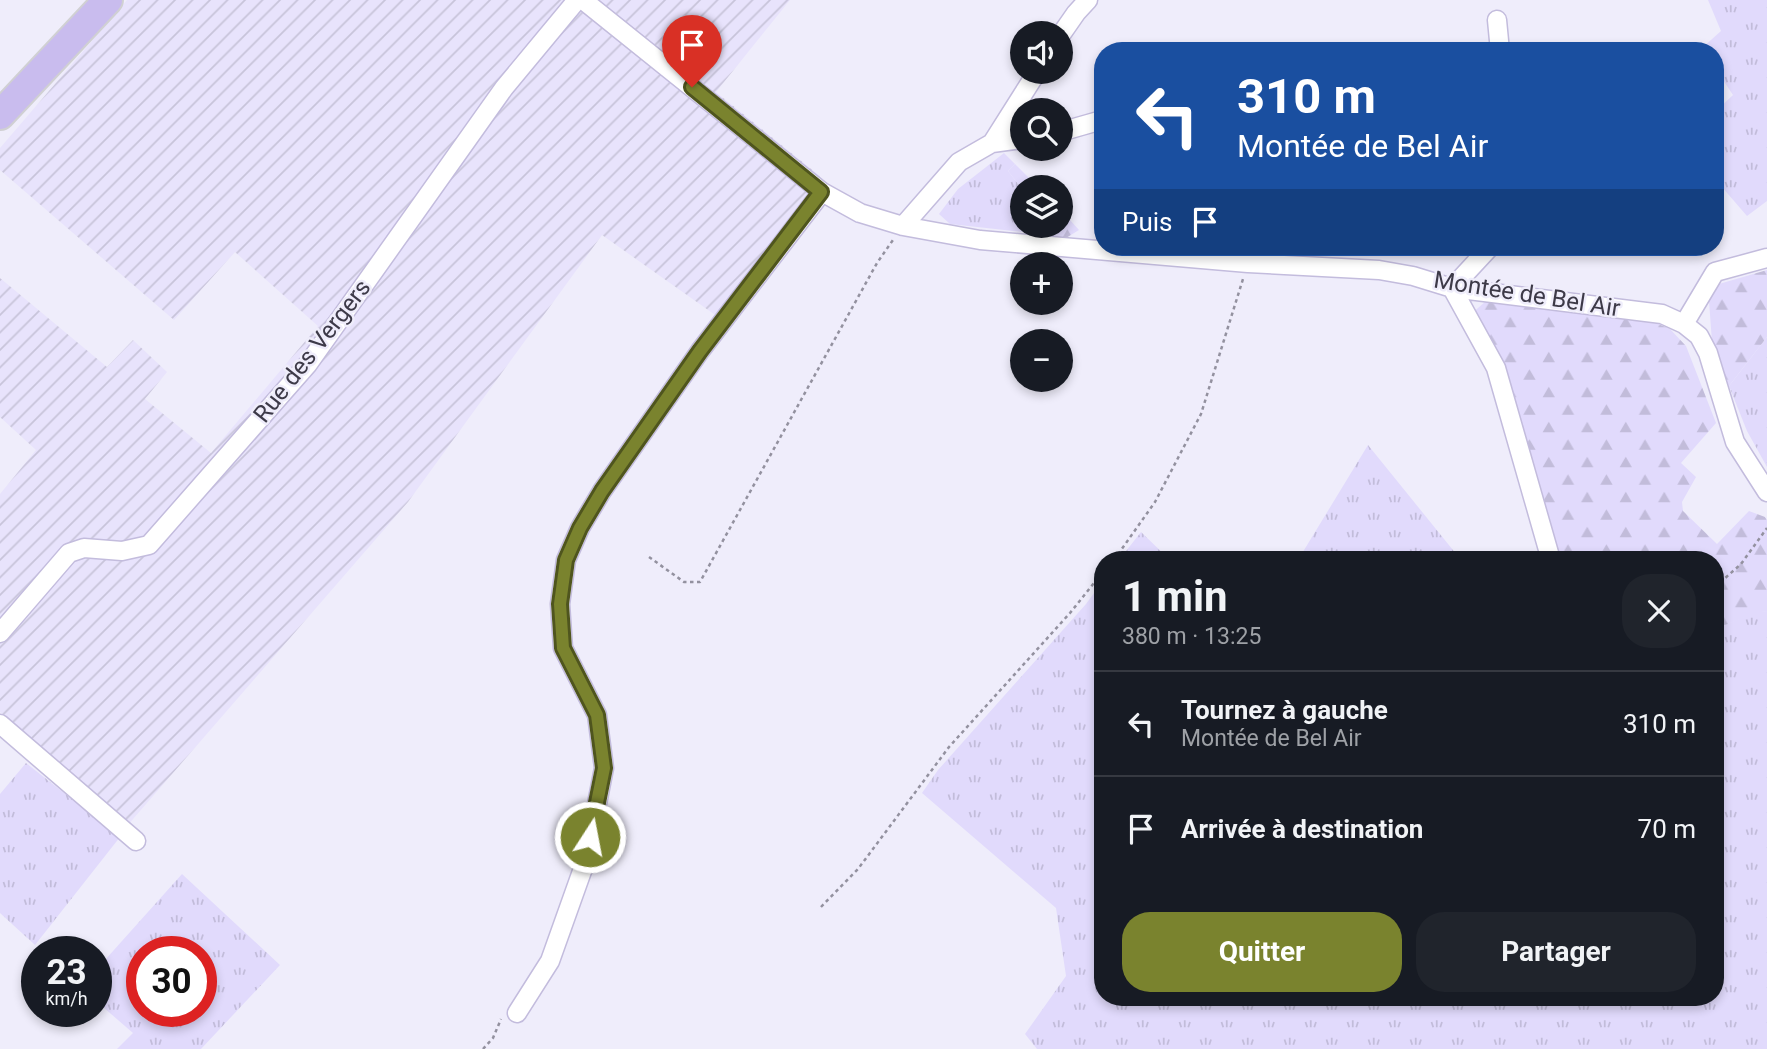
<!DOCTYPE html>
<html lang="fr">
<head>
<meta charset="utf-8">
<style>
	:root { --surface:#171b24; --page:#20242c; --text:#f1f3f6; --muted:#9ea1a6; --line:#363941; --accent:#7a832e }
	body { margin:0; font-family:Roboto,sans-serif; background:var(--page); color:var(--text); height:100vh; display:flex; flex-direction:column; font-size:26px; white-space:nowrap }
	* { box-sizing:border-box; margin:0 }
	p { font-size:23px; color:var(--muted) }
	.icon { flex:none; width:38px; height:38px; fill:none; stroke:currentColor; stroke-width:2; stroke-linecap:round; stroke-linejoin:round }
	.map { position:relative; flex:1; overflow:hidden }
	.sheet { position:absolute; left:1094px; top:551px; width:630px; height:455px; display:flex; flex-direction:column; background:var(--surface); border-radius:28px; box-shadow:0 4px 10px #0003 }
	.sheet>* { flex:none }
	.banner { position:absolute; left:1094px; top:42px; width:630px; height:214px; border-radius:28px; box-shadow:0 4px 10px #0003; background:#1a4fa0; color:#fff; overflow:hidden }
	.controls { position:absolute; left:1010px; top:21px; display:grid; gap:14px }
	.controls a { display:grid; place-items:center; width:63px; height:63px; border-radius:50%; background:var(--surface); box-shadow:0 4px 10px #0003; font-size:35px }
	.speed { position:absolute; left:21px; top:936px; display:flex; gap:14px; font-size:35px; font-weight:700; text-align:center }
	.speed>* { display:grid; place-content:center; width:91px; height:91px; border-radius:50%; background:var(--surface); box-shadow:0 4px 10px #0003; line-height:1 }
	.speed small { font-size:18px; font-weight:400 }
	.speed .limit { border:10px solid #d22; background:#fff; color:#111 }
	.pin { position:absolute; display:grid; place-items:center; width:60px; height:60px; color:#fff; margin:-72px -30px; border-radius:50% 50% 50% 0; rotate:-45deg; box-shadow:0 0 7px #0007 }
	.pin .icon { rotate:45deg }
	.me { position:absolute; width:77px; margin:-38px; rotate:11deg; stroke-linejoin:round; filter:drop-shadow(0 0 5px #0008) }
	.turn { display:flex; align-items:center; gap:24px; height:147px; padding:0 28px; font-size:32px }
	.turn .icon { width:91px; height:91px; stroke-width:2.5 }
	.turn b { display:block; font-size:49px; line-height:60px }
	.then { display:flex; align-items:center; height:66px; padding:0 28px; background:#0003; gap:14px; font-size:26px }
	.round { display:grid; place-items:center; flex:none; width:74px; height:74px; border-radius:28px; background:var(--page) }
	.headline { display:flex; align-items:center; justify-content:space-between; height:119px; padding:0 28px }
	h1 { font-size:42px; font-weight:700; line-height:52px }
	.button { display:flex; gap:14px; margin-top:auto; padding:14px 28px }
	.button a { flex:1; height:80px; border-radius:28px; background:var(--accent); color:#fff; font-size:28px; font-weight:700; line-height:80px; text-align:center }
	.button a+a { background:var(--page); color:var(--text) }
	ul { padding:0; list-style:none }
	li { display:flex; align-items:center; gap:21px; height:105px; padding:0 28px; border-top:2px solid var(--line) }
	li div { flex:1 }
	li b { display:block; font-size:26px }
	li em { font-style:normal }
	.map>svg:first-child { display:block }
	.industrial { fill:url(#industrial-furrows) }
	.grass { fill:url(#grass-tufts); fill-rule:evenodd }
	.forest { fill:url(#forest-firs) }
	.lines { fill:none; stroke-linecap:round; stroke-linejoin:round }
	.minor-casing { stroke:#c3bcdd; stroke-width:21 }
	.primary-casing { stroke:#d0d0d3; stroke-width:32 }
	.path { stroke:#93919f; stroke-width:2.5; stroke-dasharray:3.5 3.5; stroke-linecap:butt }
	.minor { stroke:#fff; stroke-width:18 }
	.primary { stroke:#c9bcee; stroke-width:28 }
	.route-casing { stroke:#4f551e; stroke-width:18 }
	.route { stroke:#7a832e; stroke-width:12 }
	.labels { text-anchor:middle; stroke-width:5; stroke-linejoin:round; paint-order:stroke }
	.street-label { font-size:24px; fill:#3d3a48; stroke:#efedfb }
</style>
</head>
<body>
<div class="map">
<svg width="1767" height="1049" viewBox="0 0 1767 1049">
	<defs>
		<pattern id="industrial-furrows" width="10" height="10" patternUnits="userSpaceOnUse" patternTransform="scale(1.75)"><rect width="10" height="10" fill="#e8e3fc"/><path d="M-1 1l2-2M0 10L10 0M9 11l2-2" fill="none" stroke="#c8c4da"/></pattern>
		<pattern id="grass-tufts" width="24" height="20" patternUnits="userSpaceOnUse" patternTransform="scale(1.75)"><rect width="24" height="20" fill="#e1dafc"/><path d="M3 7l-1-3M5 7V3M7 7l1-3M15 17l-1-3M17 17v-4M19 17l1-3" fill="none" stroke="#c2bcda"/></pattern>
		<pattern id="forest-firs" width="22" height="20" patternUnits="userSpaceOnUse" patternTransform="scale(1.75)"><rect width="22" height="20" fill="#e1dafc"/><path d="M5 1l3.5 6h-7zM16 11l3.5 6h-7z" fill="#c2bcda"/></pattern>
	</defs>
	<rect width="100%" height="100%" fill="#efedfb"/>
	<path class="industrial" d="M127 0H790L716 92 820 176 802 205 718 317 602 235 408 502 127 826 0 712V494L36 450 0 417V278L107 367 133 340 167 372 145 399 211 453 318 326 235 252 174 320 0 170V148Z"/>
	<path class="grass" d="M1708 0H1767V201L1747 216 1715 179V112L1733 95 1715 68V51H1704L1702 48 1721 31Z
		M1004 153 1015 164 1008 171 1022 189V226H1032L1031 233 950 224 939 214 958 189Z
		M1767 337V467L1747 431 1729 386Z
		M1368 445 1461 560H1298Z
		M1141 532 1170 560H1119Z
		M1102 582V998H1715V629L1756 612 1767 611V1049H1037L1025 1034 1066 976 1056 908 922 793 938 770 1086 604Z
		M26 763 120 837 35 945 0 913V794Z
		M182 874 280 965 201 1049H117L133 1033 96 1001V970ZM201 952V1012H142V952Z"/>
	<path class="forest" d="M1015 164 1038 187H1022V189L1008 171Z
		M1061 210 1079 230 1066 238 1031 233 1032 226H1060Z
		M1767 270V337L1729 386 1712 342 1709 301 1719 284Z
		M1486 301 1642 317 1670 329 1686 346 1716 423 1681 463 1696 477 1682 502 1683 511 1717 544 1749 511 1765 517 1767 520V611L1756 613 1715 629V560H1557L1470 315Z"/>
	<g class="lines">
		<defs>
			<path id="minor" d="M583 0 822 192 860 213 903 226 980 240 1248 263 1379 270 1413 276 1452 288 1662 314 1684 324 1699 336 1708 353 1735 442 1767 492
				M1497 20 1500 51
				M1060 36 1076 13 1088 0
				M1060 132 1102 120
				M992 143 1022 139
				M903 226 959 162 992 143 1037 72
				M1490 247 1452 288 1496 368 1551 560
				M1684 324 1715 272 1767 258
				M0 633 69 553 84 548 122 551 149 545 308 364 504 88 577 0
				M0 724 136 841
				M517 1013 550 961 586 860 604 768 597 715 563 648 560 604 566 560 580 528 602 491 700 351 822 192"/>
			<path id="primary" d="M0 115 108 0"/>
		</defs>
		<use href="#minor" class="minor-casing"/>
		<use href="#primary" class="primary-casing"/>
		<path class="path" d="M649 557 684 582H700L877 263 893 240
			M1114 560 1155 502 1201 414 1243 279
			M1715 587 1741 564 1767 528
			M821 907 858 869 949 747 1070 613 1102 573
			M483 1049 493 1038 501 1019"/>
		<use href="#minor" class="minor"/>
		<use href="#primary" class="primary"/>
	</g>
	<g class="lines">
		<defs>
			<path id="route" d="M590 837 604 768 597 715 563 648 560 604 566 560 580 528 602 491 700 351 821 192 692 87"/>
		</defs>
		<use href="#route" class="route-casing"/>
		<use href="#route" class="route"/>
	</g>
	<g class="labels">
		<g class="street-label">
			<text transform="translate(1527 294) rotate(9)" y="8">Montée de Bel Air</text>
			<text transform="translate(312 351) rotate(-52)" y="8">Rue des Vergers</text>
		</g>
	</g>
</svg>
<div class="controls">
<a><svg class="icon" aria-label="sound" viewBox="0 0 24 24"><path d="M4 9h4l5-4v14l-5-4H4zM17 9q2 3 0 6"/></svg></a>
<a><svg class="icon" aria-label="search" viewBox="0 0 24 24"><circle cx="10" cy="10" r="6"/><path d="M15 15l6 6"/></svg></a>
<a><svg class="icon" aria-label="layers" viewBox="0 0 24 24"><path d="M12 4l9 5-9 5-9-5zM3 14l9 5 9-5"/></svg></a>
<a>+</a>
<a>−</a>
</div>
<div class="speed"><div>23<small>km/h</small></div><div class="limit">30</div></div>
<div class="pin" style="left:692px;top:87px;background:#d93025"><svg class="icon" aria-label="arrive" viewBox="0 0 24 24"><path d="M6 21V4h12l-3 4 3 4H6"/></svg></div>
<svg class="me" style="left:590px;top:837px" viewBox="-20 -20 40 40"><circle r="17" fill="#7a832e" stroke="#fff" stroke-width="3"/><path d="M0-11L8 9 0 5-8 9z" fill="#fff"/></svg>
<div class="banner">
<div class="turn"><svg class="icon" aria-label="left" viewBox="0 0 24 24"><path d="M17 20v-9H6M10 6l-5 5 5 5"/></svg><div><b>310 m</b>Montée de Bel Air</div></div>
<div class="then">Puis<svg class="icon" aria-label="arrive" viewBox="0 0 24 24"><path d="M6 21V4h12l-3 4 3 4H6"/></svg></div>
</div>
<section class="sheet">
<div class="headline"><div><h1>1 min</h1><p>380 m · 13:25</p></div><a class="round"><svg class="icon" aria-label="close" viewBox="0 0 24 24"><path d="M6 6l12 12M18 6L6 18"/></svg></a></div>
<ul>
<li><svg class="icon" aria-label="left" viewBox="0 0 24 24"><path d="M17 20v-9H6M10 6l-5 5 5 5"/></svg><div><b>Tournez à gauche</b><p>Montée de Bel Air</p></div><em>310 m</em></li>
<li><svg class="icon" aria-label="arrive" viewBox="0 0 24 24"><path d="M6 21V4h12l-3 4 3 4H6"/></svg><div><b>Arrivée à destination</b></div><em>70 m</em></li>
</ul>
<div class="button"><a>Quitter</a><a>Partager</a></div>
</section>
</div>
</body>
</html>
